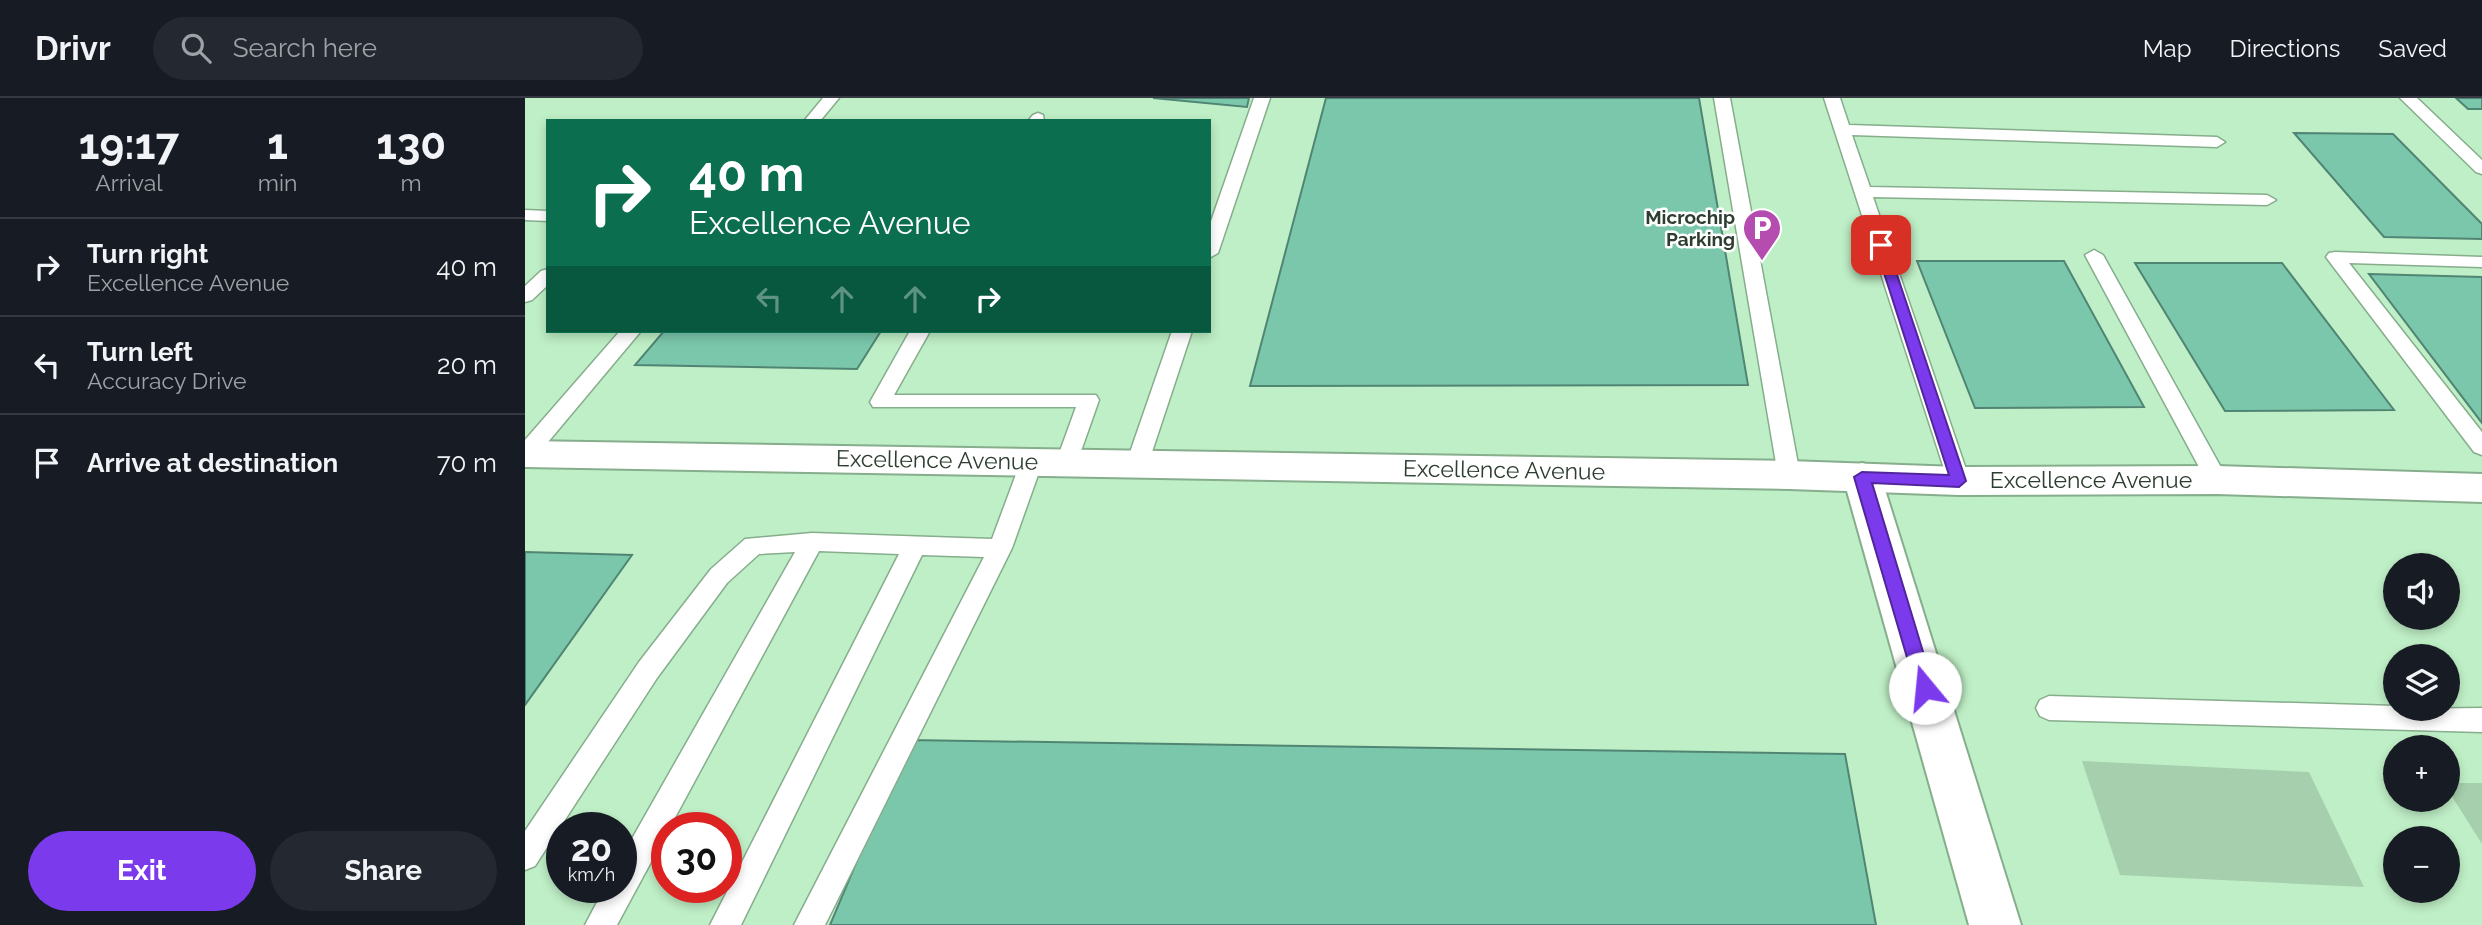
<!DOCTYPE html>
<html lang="en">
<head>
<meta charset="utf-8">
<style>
	:root { --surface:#171b24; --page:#242831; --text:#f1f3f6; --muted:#9ea1a6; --line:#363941; --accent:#7c3aed }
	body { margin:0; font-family:Raleway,sans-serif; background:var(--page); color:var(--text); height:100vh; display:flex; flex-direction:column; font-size:26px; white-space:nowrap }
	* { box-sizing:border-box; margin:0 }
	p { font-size:23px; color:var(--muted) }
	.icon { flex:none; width:38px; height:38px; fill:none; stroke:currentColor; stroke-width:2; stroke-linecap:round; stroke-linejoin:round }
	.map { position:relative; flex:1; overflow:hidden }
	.sheet { display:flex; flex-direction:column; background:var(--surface); width:525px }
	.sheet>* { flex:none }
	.guide { position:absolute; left:21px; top:21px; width:665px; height:214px; border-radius:0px; box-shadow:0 4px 10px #0003; background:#0b6e4f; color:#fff; overflow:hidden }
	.controls { position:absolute; left:1858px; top:455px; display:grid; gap:14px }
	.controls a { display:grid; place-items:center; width:77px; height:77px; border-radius:50%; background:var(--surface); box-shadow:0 4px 10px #0003; font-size:35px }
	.speed { position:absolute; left:21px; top:714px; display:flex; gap:14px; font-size:35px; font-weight:700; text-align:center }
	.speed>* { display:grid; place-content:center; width:91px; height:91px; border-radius:50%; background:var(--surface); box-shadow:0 4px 10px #0003; line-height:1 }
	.speed small { font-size:18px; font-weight:400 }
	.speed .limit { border:10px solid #d22; background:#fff; color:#111 }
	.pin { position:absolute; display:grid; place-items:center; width:60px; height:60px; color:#fff; margin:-30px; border-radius:14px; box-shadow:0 4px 10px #0006 }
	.me { position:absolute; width:77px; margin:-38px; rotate:343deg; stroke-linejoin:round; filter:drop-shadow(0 0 5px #0008) }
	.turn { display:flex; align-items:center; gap:24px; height:147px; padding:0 28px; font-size:32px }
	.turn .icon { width:91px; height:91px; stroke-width:2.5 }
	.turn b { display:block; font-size:49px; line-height:60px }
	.lanes { display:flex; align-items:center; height:66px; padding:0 28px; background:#0003; justify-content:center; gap:35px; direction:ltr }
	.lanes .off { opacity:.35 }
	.eta { display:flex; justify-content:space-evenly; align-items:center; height:119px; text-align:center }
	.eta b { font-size:42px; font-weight:700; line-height:49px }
	.primary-button { display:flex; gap:14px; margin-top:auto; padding:14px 28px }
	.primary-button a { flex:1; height:80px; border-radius:42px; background:var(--accent); color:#fff; font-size:28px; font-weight:700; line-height:80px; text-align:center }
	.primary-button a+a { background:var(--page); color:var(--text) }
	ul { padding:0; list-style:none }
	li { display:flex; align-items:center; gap:21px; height:98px; padding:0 28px; border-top:2px solid var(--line) }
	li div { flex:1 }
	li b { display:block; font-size:26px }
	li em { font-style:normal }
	header { display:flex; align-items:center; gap:42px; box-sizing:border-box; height:98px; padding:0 35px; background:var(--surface); border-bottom:2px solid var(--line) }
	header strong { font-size:33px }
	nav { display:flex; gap:38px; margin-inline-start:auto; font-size:24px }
	.search { width:490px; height:63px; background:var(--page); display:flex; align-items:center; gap:18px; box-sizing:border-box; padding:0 24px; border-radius:38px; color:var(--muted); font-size:26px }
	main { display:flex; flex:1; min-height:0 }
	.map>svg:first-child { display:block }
	.built { fill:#bfefc6; fill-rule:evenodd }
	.green { fill:#a6cfad }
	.building { fill:#7bc7ac; stroke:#518573; stroke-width:2 }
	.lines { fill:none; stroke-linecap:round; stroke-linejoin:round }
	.service-casing { stroke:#86ad8c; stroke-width:3 }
	.minor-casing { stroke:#86ad8c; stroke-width:4 }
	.tertiary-casing { stroke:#86ad8c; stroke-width:4 }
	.service { fill:#fff; fill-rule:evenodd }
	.minor { fill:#fff; fill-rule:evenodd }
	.tertiary { fill:#fff; fill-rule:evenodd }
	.route { fill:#7c3aed; stroke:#51269a; stroke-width:2 }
	.labels { text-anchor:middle; stroke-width:5; stroke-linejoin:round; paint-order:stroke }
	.far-poi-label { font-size:19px; font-weight:bold; fill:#2d3e30; stroke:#fff; text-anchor:end }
	.street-label { font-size:23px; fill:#2d3e30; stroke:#fff }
</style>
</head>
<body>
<header>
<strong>Drivr</strong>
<div class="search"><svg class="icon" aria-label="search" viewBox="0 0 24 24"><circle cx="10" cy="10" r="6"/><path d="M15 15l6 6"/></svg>Search here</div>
<nav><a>Map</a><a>Directions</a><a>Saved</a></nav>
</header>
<main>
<section class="sheet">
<div class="eta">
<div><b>19:17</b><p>Arrival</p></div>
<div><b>1</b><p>min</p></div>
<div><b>130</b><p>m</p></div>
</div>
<ul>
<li><svg class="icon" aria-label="right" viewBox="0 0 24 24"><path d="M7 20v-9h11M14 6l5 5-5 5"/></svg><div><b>Turn right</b><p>Excellence Avenue</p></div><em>40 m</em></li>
<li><svg class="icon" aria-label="left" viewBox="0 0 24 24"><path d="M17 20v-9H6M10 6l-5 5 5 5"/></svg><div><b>Turn left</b><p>Accuracy Drive</p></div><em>20 m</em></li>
<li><svg class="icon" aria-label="arrive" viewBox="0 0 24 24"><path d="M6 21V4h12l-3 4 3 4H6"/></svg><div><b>Arrive at destination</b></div><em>70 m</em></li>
</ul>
<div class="primary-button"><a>Exit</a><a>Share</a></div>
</section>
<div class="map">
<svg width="1957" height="827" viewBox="0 0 1957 827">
	<rect width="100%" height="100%" fill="#cdf7d4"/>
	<path class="built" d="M0 0H1957V827H0ZM23 23H684V233H23ZM1871 467H1923V520H1871ZM1871 558H1923V611H1871ZM1871 649H1923V702H1871ZM37 730H96V789H37ZM142 730H201V789H142ZM1871 740H1923V793H1871Z"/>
	<path class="green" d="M1557 663 1784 674 1839 789 1595 777Z
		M1923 685H1957V746L1923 692Z"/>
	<path class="building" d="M628 0H724L722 9Z
		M801 0H1174L1223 287 725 288Z
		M1931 0H1957V11H1943Z
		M1769 35 1868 36 1957 126V141L1859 139Z
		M1392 163H1539L1619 309 1450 310Z
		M1610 165H1757L1869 312 1700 313Z
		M1844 176 1957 179V325Z
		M139 233H356L332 271 110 267Z
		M0 454 107 457 0 607Z
		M383 642 1320 656 1351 827H305Z"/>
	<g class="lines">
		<defs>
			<path id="service" d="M298 0H314L295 23H279Z
				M729 0H745L693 155 684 160V129Z
				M1189 0H1205L1275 377 1272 383 1264 385 1256 383 1253 377Z
				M1299 0H1315L1324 27 1692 39 1700 44 1692 49 1327 37 1345 89 1742 97 1751 102 1742 107 1348 99 1445 383 1442 389 1434 391 1426 389 1423 383Z
				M1875 0H1892L1957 62V76L1951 74Z
				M513 15 518 17 519 23H503L508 17Z
				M0 112 23 113V123L0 122Z
				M1569 152 1578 157 1703 382 1700 388 1692 390 1684 388 1681 382 1560 157Z
				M1810 154 1957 159V169L1824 165 1957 334V357L1949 354 1804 163 1801 159 1804 155Z
				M23 171V187L7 202 0 204V188L16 173Z
				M95 233H116L8 362 0 364V342Z
				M385 233H405L369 297H571L574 302 550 370 542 372 534 370 531 364 551 309H348L345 304Z
				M647 233H667L623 366 620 372 612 374 604 372 601 366Z
				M507 355 515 357 518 363 487 450 300 827H269L459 459 397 457 216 827H185L374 456 294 453 92 827H60L80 789H96V760L270 454 234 456 202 485 132 580 10 768 0 772V733L114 564 186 471 220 441 287 435 467 441 496 363 499 357Z
				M1524 598 1871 608V611L1957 610V634L1524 622 1515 618 1511 610 1515 602Z"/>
			<path id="minor" d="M1337 365 1350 369 1356 379 1496 827H1444L1318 379 1324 369Z"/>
			<path id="tertiary" d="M0 343 1264 363 1434 369 1692 368 1957 376V404L1692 396 1434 397 1264 391 0 369Z"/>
		</defs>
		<use href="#service" class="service-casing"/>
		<use href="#minor" class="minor-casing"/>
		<use href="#tertiary" class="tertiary-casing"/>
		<use href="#service" class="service"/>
		<use href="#minor" class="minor"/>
		<use href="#tertiary" class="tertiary"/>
	</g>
	<path class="route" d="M1356 143 1362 147 1441 383 1434 389 1347 385 1409 590 1406 595 1400 598 1393 595 1391 590 1329 379 1337 374 1424 377 1350 147Z"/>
	<defs>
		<symbol id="parking-pin" viewBox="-11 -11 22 30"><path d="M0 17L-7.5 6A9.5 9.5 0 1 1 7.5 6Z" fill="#b54db0" stroke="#fff"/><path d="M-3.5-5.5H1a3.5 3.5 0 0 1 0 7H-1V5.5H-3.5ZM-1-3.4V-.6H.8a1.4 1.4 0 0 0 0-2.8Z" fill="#fff"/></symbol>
	</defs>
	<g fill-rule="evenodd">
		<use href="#parking-pin" x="1215" y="108" width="44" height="60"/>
	</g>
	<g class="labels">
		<g class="far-poi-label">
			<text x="1210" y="126">Microchip<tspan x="1210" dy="22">Parking</tspan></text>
		</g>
		<g class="street-label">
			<text transform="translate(412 362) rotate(1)" y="8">Excellence Avenue</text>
			<text transform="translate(979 372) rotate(1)" y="8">Excellence Avenue</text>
			<text x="1566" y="390">Excellence Avenue</text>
		</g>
	</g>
</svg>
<div class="controls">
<a><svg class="icon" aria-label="sound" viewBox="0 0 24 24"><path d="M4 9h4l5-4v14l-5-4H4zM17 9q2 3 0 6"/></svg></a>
<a><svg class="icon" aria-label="layers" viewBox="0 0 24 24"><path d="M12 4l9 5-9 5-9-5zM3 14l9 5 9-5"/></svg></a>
<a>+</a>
<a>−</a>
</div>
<div class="speed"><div>20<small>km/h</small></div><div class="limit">30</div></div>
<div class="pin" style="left:1356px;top:147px;background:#d93025"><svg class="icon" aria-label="arrive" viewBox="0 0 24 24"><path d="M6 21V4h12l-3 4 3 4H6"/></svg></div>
<svg class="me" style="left:1400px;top:590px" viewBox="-20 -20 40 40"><circle r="19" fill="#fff"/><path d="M0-13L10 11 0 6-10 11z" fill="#7c3aed"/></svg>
<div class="guide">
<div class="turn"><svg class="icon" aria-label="right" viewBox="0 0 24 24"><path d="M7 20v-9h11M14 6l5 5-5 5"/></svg><div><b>40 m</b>Excellence Avenue</div></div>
<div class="lanes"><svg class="icon off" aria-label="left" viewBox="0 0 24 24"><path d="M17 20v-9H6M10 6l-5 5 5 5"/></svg><svg class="icon off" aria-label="ahead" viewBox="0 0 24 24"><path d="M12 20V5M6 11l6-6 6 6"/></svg><svg class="icon off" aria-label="ahead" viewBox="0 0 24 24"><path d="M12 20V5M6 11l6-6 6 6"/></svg><svg class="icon" aria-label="right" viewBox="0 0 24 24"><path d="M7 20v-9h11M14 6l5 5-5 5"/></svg></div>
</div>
</div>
</main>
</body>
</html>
